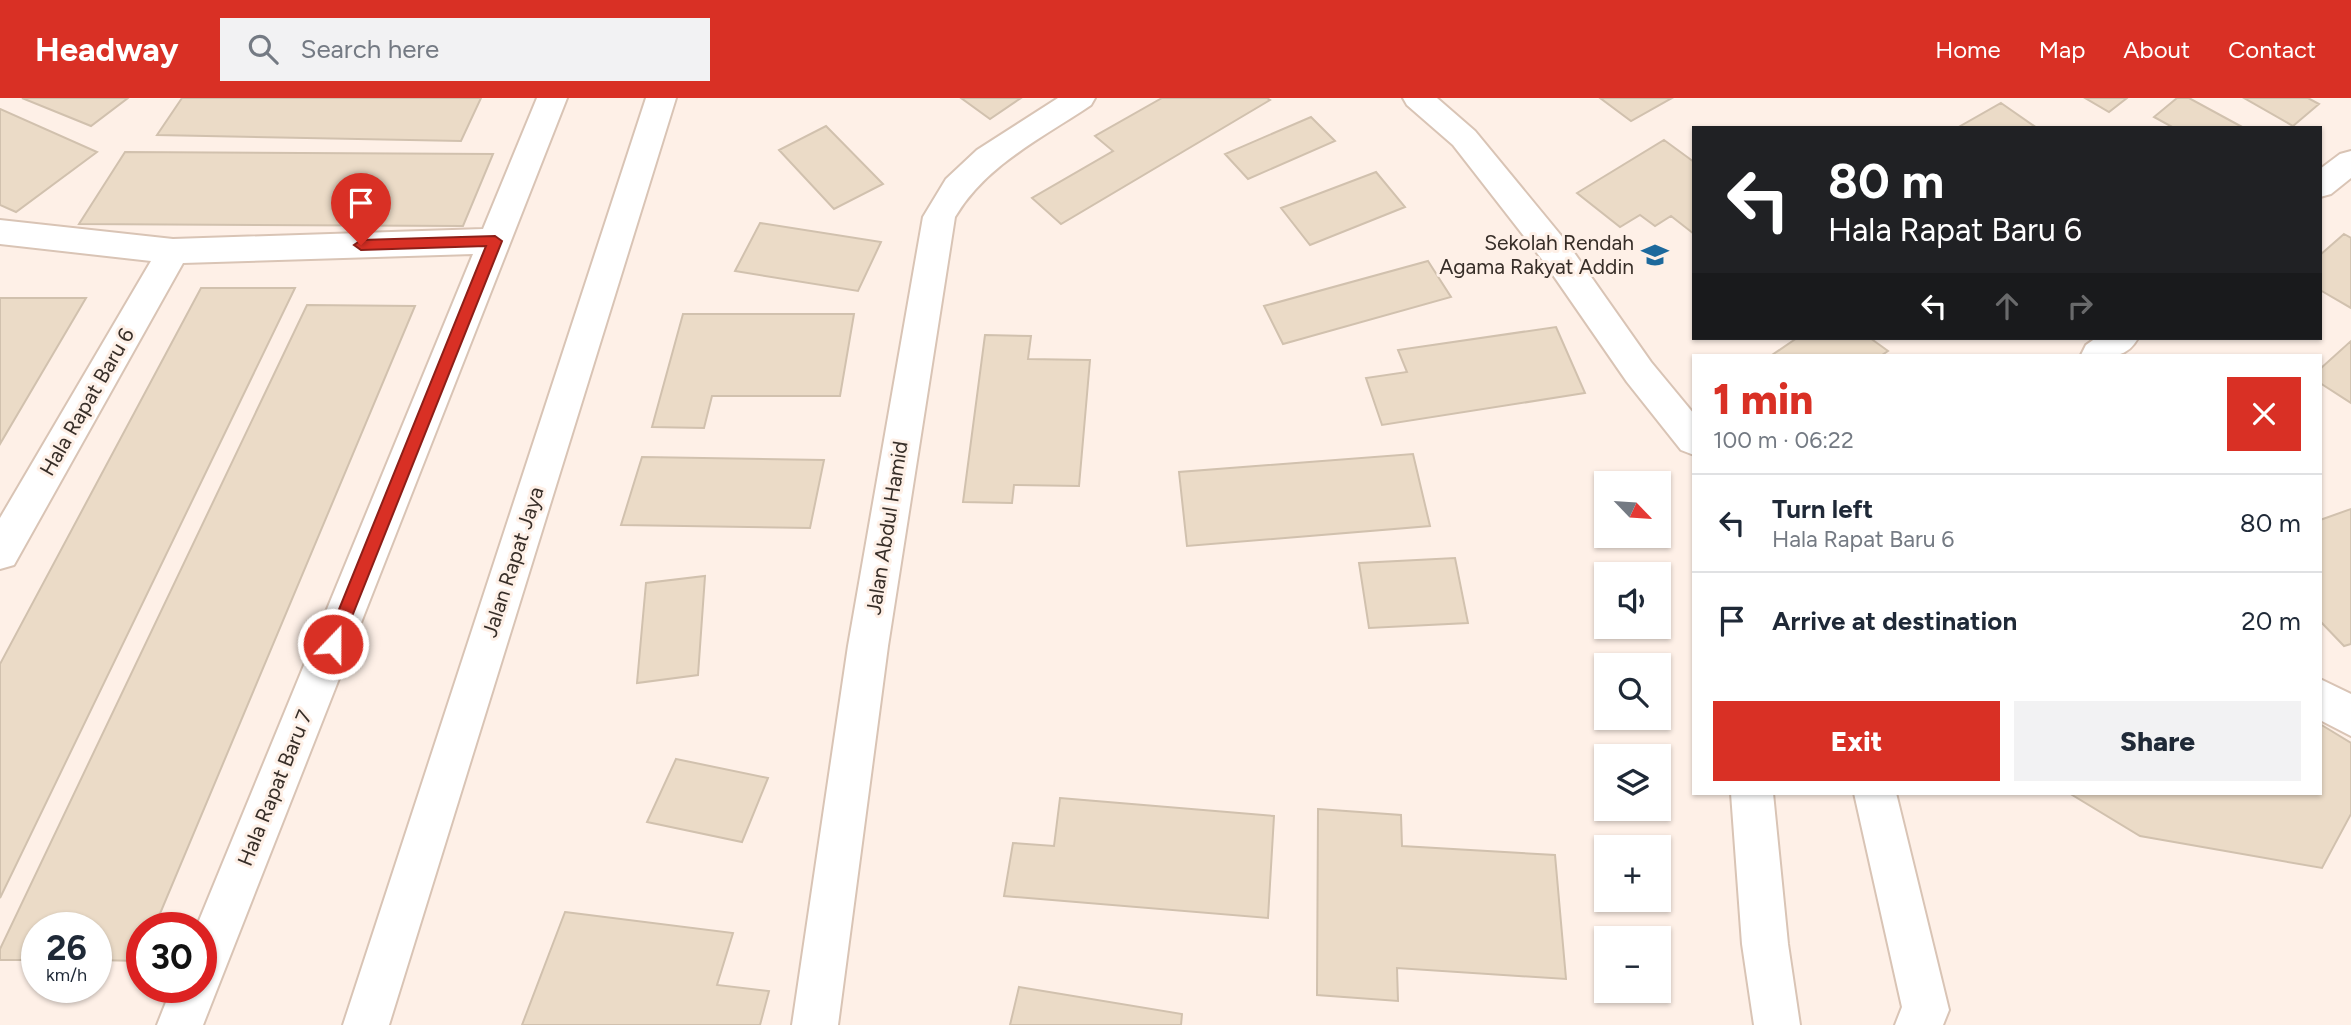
<!DOCTYPE html>
<html lang="en">
<head>
<meta charset="utf-8">
<style>
	:root { --surface:#fff; --page:#f2f2f3; --text:#1f2937; --muted:#747a83; --line:#e0e1e3; --accent:#d93025 }
	body { margin:0; font-family:Figtree,sans-serif; background:var(--page); color:var(--text); height:100vh; display:flex; flex-direction:column; font-size:26px; white-space:nowrap }
	* { box-sizing:border-box; margin:0 }
	p { font-size:23px; color:var(--muted) }
	.icon { flex:none; width:38px; height:38px; fill:none; stroke:currentColor; stroke-width:2; stroke-linecap:round; stroke-linejoin:round }
	.map { position:relative; flex:1; overflow:hidden }
	.side { position:absolute; left:1692px; top:256px; width:630px; height:441px; display:flex; flex-direction:column; background:var(--surface); border-radius:0px; box-shadow:0 2px 5px #0004 }
	.side>* { flex:none }
	.guide { position:absolute; left:1692px; top:28px; width:630px; height:214px; border-radius:0px; box-shadow:0 2px 5px #0004; background:#202124; color:#fff; overflow:hidden }
	.needle { width:46px; rotate:115deg }
	.fabs { position:absolute; left:1594px; top:373px; display:grid; gap:14px }
	.fabs a { display:grid; place-items:center; width:77px; height:77px; border-radius:0px; background:var(--surface); box-shadow:0 2px 5px #0004; font-size:35px }
	.speed { position:absolute; left:21px; top:814px; display:flex; gap:14px; font-size:35px; font-weight:700; text-align:center }
	.speed>* { display:grid; place-content:center; width:91px; height:91px; border-radius:50%; background:var(--surface); box-shadow:0 2px 5px #0004; line-height:1 }
	.speed small { font-size:18px; font-weight:400 }
	.speed .limit { border:10px solid #d22; background:#fff; color:#111 }
	.pin { position:absolute; display:grid; place-items:center; width:60px; height:60px; color:#fff; margin:-72px -30px; border-radius:50% 50% 50% 0; rotate:-45deg; box-shadow:0 0 7px #0007 }
	.pin .icon { rotate:45deg }
	.me { position:absolute; width:77px; margin:-38px; rotate:22deg; stroke-linejoin:round; filter:drop-shadow(0 0 5px #0008) }
	.turn { display:flex; align-items:center; gap:24px; height:147px; padding:0 21px; font-size:32px }
	.turn .icon { width:91px; height:91px; stroke-width:2.5 }
	.turn b { display:block; font-size:49px; line-height:60px }
	.lanes { display:flex; align-items:center; height:66px; padding:0 21px; background:#0003; justify-content:center; gap:35px; direction:ltr }
	.lanes .off { opacity:.35 }
	.round { display:grid; place-items:center; flex:none; width:74px; height:74px; border-radius:0px; background:var(--page) }
	.headline { display:flex; align-items:center; justify-content:space-between; height:119px; padding:0 21px }
	h1 { font-size:42px; font-weight:800; line-height:52px; color:var(--accent) }
	.action { display:flex; gap:14px; margin-top:auto; padding:14px 21px }
	.action a { flex:1; height:80px; border-radius:0px; background:var(--accent); color:#fff; font-size:28px; font-weight:800; line-height:80px; text-align:center }
	.action a+a { background:var(--page); color:var(--text) }
	ul { padding:0; list-style:none }
	li { display:flex; align-items:center; gap:21px; height:98px; padding:0 21px; border-top:2px solid var(--line) }
	li div { flex:1 }
	li b { display:block; font-size:26px }
	li em { font-style:normal }
	header { display:flex; align-items:center; gap:42px; box-sizing:border-box; height:98px; padding:0 35px; background:var(--accent); color:#fff }
	header strong { font-size:33px }
	nav { display:flex; gap:38px; margin-inline-start:auto; font-size:24px }
	.search { width:490px; height:63px; background:var(--page); display:flex; align-items:center; gap:18px; box-sizing:border-box; padding:0 24px; border-radius:0px; color:var(--muted); font-size:26px }
	.map>svg:first-child { display:block }
	.building { fill:#ebdbc7; stroke:#d1c1ae; stroke-width:2 }
	.lines { fill:none; stroke-linecap:round; stroke-linejoin:round }
	.minor-casing { stroke:#d9c4b5; stroke-width:4 }
	.minor { fill:#fff; fill-rule:evenodd }
	.route { fill:#d93025; stroke:#8d1f18; stroke-width:2 }
	.labels { text-anchor:middle; stroke-width:6; stroke-linejoin:round; paint-order:stroke }
	.poi-label { font-size:21px; fill:#372e28; stroke:#fef0e7; text-anchor:end }
	.street-label { font-size:21px; fill:#372e28; stroke:#fef0e7 }
</style>
</head>
<body>
<header>
<strong>Headway</strong>
<div class="search"><svg class="icon" aria-label="search" viewBox="0 0 24 24"><circle cx="10" cy="10" r="6"/><path d="M15 15l6 6"/></svg>Search here</div>
<nav><a>Home</a><a>Map</a><a>About</a><a>Contact</a></nav>
</header>
<div class="map">
<svg width="2351" height="927" viewBox="0 0 2351 927">
	<rect width="100%" height="100%" fill="#fef0e7"/>
	<path class="building" d="M22 0H128L91 28Z
		M182 0H481L461 43 157 37Z
		M961 0H1021L990 21Z
		M1162 0H1267L1270 2 1061 126 1032 100 1113 53 1095 38Z
		M1600 0H1672L1631 23Z
		M2085 0H2127L2109 14Z
		M2177 0H2189L2244 30H2174L2154 19Z
		M2244 0H2308L2319 6 2293 28Z
		M2001 5 2037 30H1957Z
		M0 11 97 54 16 114 0 107Z
		M1311 19 1335 43 1248 81 1225 56Z
		M826 28 883 86 834 111 779 52Z
		M1664 42 1694 64V136L1671 118 1655 128 1640 117 1620 129 1577 95Z
		M125 54 493 56 463 128 79 126Z
		M1376 74 1405 109 1310 147 1281 110Z
		M760 125 881 144 858 193 735 173Z
		M2344 136 2351 140V210L2320 192V157Z
		M1428 163 1451 199 1283 246 1264 208Z
		M201 190H295L0 800V566Z
		M0 200H86L0 346Z
		M307 207 415 208 154 830H142L140 863 96 862V830H37V862H0V851Z
		M683 216H854L840 298H712L704 330 652 329Z
		M1556 229 1585 295 1382 327 1366 280 1407 274 1398 252Z
		M985 237 1031 238 1028 261 1090 262 1079 388 1014 387 1012 405 963 404Z
		M1797 240H1870L1888 253 1882 257H1772Z
		M2351 243V305L2320 285V271Z
		M1413 356 1430 428 1187 448 1179 374Z
		M642 359 824 362 810 430 621 427Z
		M2351 411V546L2344 548 2320 523V422Z
		M1455 460 1468 525 1369 530 1359 465Z
		M705 478 698 577 637 585 646 485Z
		M2320 626 2351 645V716L2322 770 2140 738 2069 695H2320Z
		M676 661 768 680 742 744 647 724Z
		M1060 700 1274 718 1268 820 1004 798 1013 745 1054 748Z
		M1318 711 1401 717 1402 748 1555 757 1566 881 1397 870 1398 903 1317 897Z
		M565 814 733 835 717 887 769 893 760 927H522Z
		M1019 889 1182 916 1181 927H1010Z"/>
	<g class="lines">
		<defs>
			<path id="minor" d="M537 0H567L203 927H157L172 889H201V830H196L473 156 183 165 14 467 0 471V420L151 163 0 146V122L173 141 483 131Z
				M646 0H676L389 927H343Z
				M1058 0H1095L1091 7C1042 40 986 67 955 119L888 548 838 927H792L848 548 923 119 946 81 977 52Z
				M1403 0H1437L1475 33 1568 146 1651 264 1694 316V357L1681 352 1627 284 1544 164 1453 47 1407 7Z
				M2351 53V80L2331 96 2320 99V71L2340 56Z
				M2096 240H2138C2125 264 2105 257 2081 257L2086 247Z
				M2320 581 2351 596V638L2320 622Z
				M1731 695H1773L1788 846 1800 927H1754L1742 846Z
				M1854 695H1896L1949 912 1943 927H1895L1902 909Z"/>
		</defs>
		<use href="#minor" class="minor-casing"/>
		<use href="#minor" class="minor"/>
	</g>
	<path class="route" d="M495 138 502 143 341 546 339 551 333 554 327 551 325 546 486 148 361 152 354 147 361 142Z"/>
	<defs>
		<symbol id="school-bare" viewBox="-9 -9 18 18"><path d="M0-5L7-2L0 1L-7-2ZM-4 1L0 2.5L4 1V4Q0 6-4 4Z" fill="#1d699c" stroke="#fef0e7" stroke-width="2.5" paint-order="stroke"/></symbol>
	</defs>
	<g fill-rule="evenodd">
		<use href="#school-bare" x="1636" y="138" width="38" height="38"/>
	</g>
	<g class="labels">
		<g class="poi-label">
			<text x="1634" y="152">Sekolah Rendah<tspan x="1634" dy="24">Agama Rakyat Addin</tspan></text>
		</g>
		<g class="street-label">
			<text transform="translate(87 304) rotate(-60)" y="7">Hala Rapat Baru 6</text>
			<text transform="translate(887 430) rotate(-81)" y="7">Jalan Abdul Hamid</text>
			<text transform="translate(513 464) rotate(-72)" y="7">Jalan Rapat Jaya</text>
			<text transform="translate(275 690) rotate(-68)" y="7">Hala Rapat Baru 7</text>
		</g>
	</g>
</svg>
<div class="fabs">
<a><svg class="needle" viewBox="-14 -14 28 28"><path d="M0-13l5 13h-10z" fill="#e53935"/><path d="M0 13l5-13h-10z" fill="#747a83"/></svg></a>
<a><svg class="icon" aria-label="sound" viewBox="0 0 24 24"><path d="M4 9h4l5-4v14l-5-4H4zM17 9q2 3 0 6"/></svg></a>
<a><svg class="icon" aria-label="search" viewBox="0 0 24 24"><circle cx="10" cy="10" r="6"/><path d="M15 15l6 6"/></svg></a>
<a><svg class="icon" aria-label="layers" viewBox="0 0 24 24"><path d="M12 4l9 5-9 5-9-5zM3 14l9 5 9-5"/></svg></a>
<a>+</a>
<a>−</a>
</div>
<div class="speed"><div>26<small>km/h</small></div><div class="limit">30</div></div>
<div class="pin" style="left:361px;top:147px;background:#d93025"><svg class="icon" aria-label="arrive" viewBox="0 0 24 24"><path d="M6 21V4h12l-3 4 3 4H6"/></svg></div>
<svg class="me" style="left:333px;top:546px" viewBox="-20 -20 40 40"><circle r="17" fill="#d93025" stroke="#fff" stroke-width="3"/><path d="M0-11L8 9 0 5-8 9z" fill="#fff"/></svg>
<div class="guide">
<div class="turn"><svg class="icon" aria-label="left" viewBox="0 0 24 24"><path d="M17 20v-9H6M10 6l-5 5 5 5"/></svg><div><b>80 m</b>Hala Rapat Baru 6</div></div>
<div class="lanes"><svg class="icon" aria-label="left" viewBox="0 0 24 24"><path d="M17 20v-9H6M10 6l-5 5 5 5"/></svg><svg class="icon off" aria-label="ahead" viewBox="0 0 24 24"><path d="M12 20V5M6 11l6-6 6 6"/></svg><svg class="icon off" aria-label="right" viewBox="0 0 24 24"><path d="M7 20v-9h11M14 6l5 5-5 5"/></svg></div>
</div>
<section class="side">
<div class="headline"><div><h1>1 min</h1><p>100 m · 06:22</p></div><a class="round" style="background:#d93025;color:#fff"><svg class="icon" aria-label="close" viewBox="0 0 24 24"><path d="M6 6l12 12M18 6L6 18"/></svg></a></div>
<ul>
<li><svg class="icon" aria-label="left" viewBox="0 0 24 24"><path d="M17 20v-9H6M10 6l-5 5 5 5"/></svg><div><b>Turn left</b><p>Hala Rapat Baru 6</p></div><em>80 m</em></li>
<li><svg class="icon" aria-label="arrive" viewBox="0 0 24 24"><path d="M6 21V4h12l-3 4 3 4H6"/></svg><div><b>Arrive at destination</b></div><em>20 m</em></li>
</ul>
<div class="action"><a>Exit</a><a>Share</a></div>
</section>
</div>
</body>
</html>
